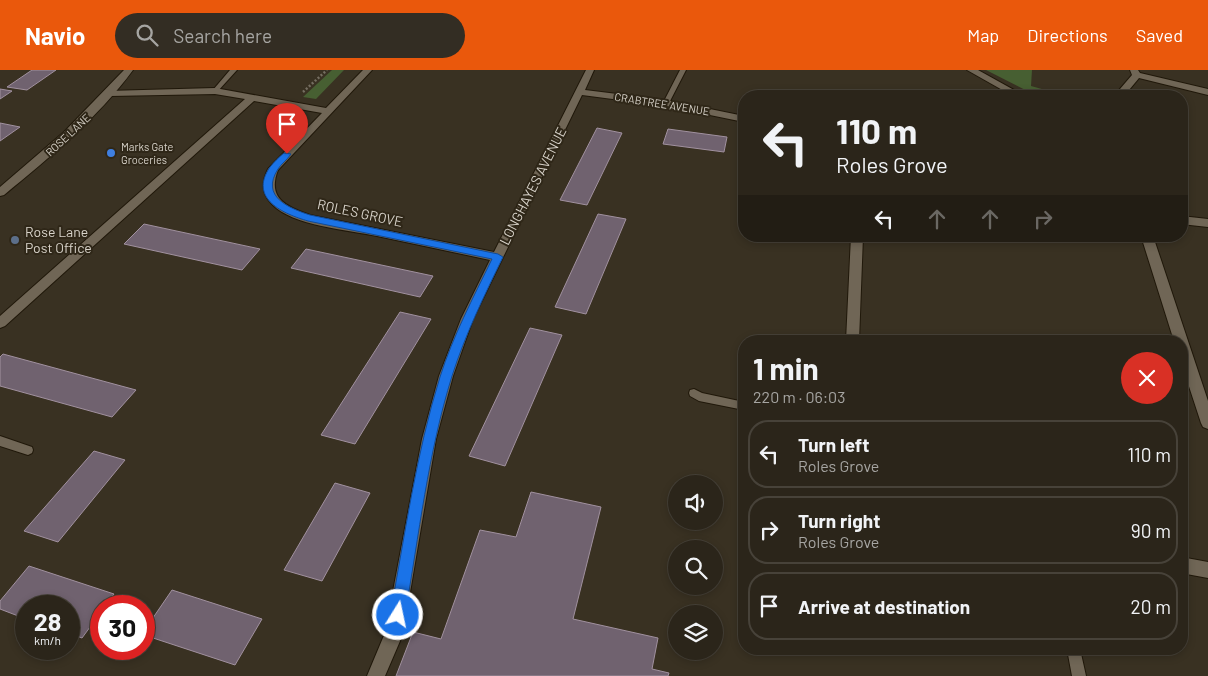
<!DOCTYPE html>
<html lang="en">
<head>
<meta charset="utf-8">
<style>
	:root { --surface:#2b251a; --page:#332d23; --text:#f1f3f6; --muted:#a6a5a2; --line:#474239; --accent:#ea580c }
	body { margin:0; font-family:Barlow,sans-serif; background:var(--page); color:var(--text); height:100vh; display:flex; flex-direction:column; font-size:19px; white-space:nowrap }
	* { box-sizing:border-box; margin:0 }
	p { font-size:16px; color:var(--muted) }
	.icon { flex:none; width:28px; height:28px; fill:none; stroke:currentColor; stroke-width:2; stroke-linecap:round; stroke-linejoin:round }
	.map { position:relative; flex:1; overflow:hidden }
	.details { position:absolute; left:738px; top:265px; width:450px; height:320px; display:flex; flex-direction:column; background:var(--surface); border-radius:20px; box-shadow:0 2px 8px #0003,0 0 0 1px var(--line) }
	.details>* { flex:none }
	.guide { position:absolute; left:738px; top:20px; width:450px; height:152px; border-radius:20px; box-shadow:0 2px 8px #0003,0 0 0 1px var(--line); background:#2b251a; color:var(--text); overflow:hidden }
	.tools { position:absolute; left:668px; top:405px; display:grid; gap:10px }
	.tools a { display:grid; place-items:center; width:55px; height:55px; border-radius:50%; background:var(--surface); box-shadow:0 2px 8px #0003,0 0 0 1px var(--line); font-size:25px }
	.speed { position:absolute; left:15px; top:525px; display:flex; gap:10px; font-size:25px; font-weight:700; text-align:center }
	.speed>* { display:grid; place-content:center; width:65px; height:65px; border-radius:50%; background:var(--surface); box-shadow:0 2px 8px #0003,0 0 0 1px var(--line); line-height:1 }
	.speed small { font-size:12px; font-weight:400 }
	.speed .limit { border:8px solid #d22; background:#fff; color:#111 }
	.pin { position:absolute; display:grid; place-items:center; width:42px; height:42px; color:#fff; margin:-51px -21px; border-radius:50% 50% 50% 0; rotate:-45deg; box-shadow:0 0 5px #0007 }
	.pin .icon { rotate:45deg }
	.me { position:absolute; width:55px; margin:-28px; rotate:10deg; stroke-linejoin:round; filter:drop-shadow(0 0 4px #0008) }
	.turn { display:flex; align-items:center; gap:18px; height:105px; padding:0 15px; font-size:22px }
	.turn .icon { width:65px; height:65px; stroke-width:2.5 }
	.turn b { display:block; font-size:35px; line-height:42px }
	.lanes { display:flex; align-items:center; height:48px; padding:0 15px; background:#0003; justify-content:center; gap:25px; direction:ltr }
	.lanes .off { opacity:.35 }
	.round { display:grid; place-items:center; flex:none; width:52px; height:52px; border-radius:26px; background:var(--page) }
	.overview { display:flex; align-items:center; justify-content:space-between; height:85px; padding:0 15px }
	h1 { font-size:30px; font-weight:700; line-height:38px }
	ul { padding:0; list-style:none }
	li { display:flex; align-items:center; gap:15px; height:68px; margin:0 10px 8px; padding:0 5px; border:2px solid var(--line); border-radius:20px }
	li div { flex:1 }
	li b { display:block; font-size:19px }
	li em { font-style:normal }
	header { display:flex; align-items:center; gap:30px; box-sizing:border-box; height:70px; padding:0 25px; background:var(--accent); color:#fff }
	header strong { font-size:24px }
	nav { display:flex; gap:28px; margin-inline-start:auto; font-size:18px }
	.search { width:350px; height:45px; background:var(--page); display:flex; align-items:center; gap:12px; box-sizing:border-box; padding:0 18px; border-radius:28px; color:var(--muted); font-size:19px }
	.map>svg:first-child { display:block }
	.green { fill:#475f32 }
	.building { fill:#70626f; stroke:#a1919f }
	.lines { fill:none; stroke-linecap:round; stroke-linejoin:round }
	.service-casing { stroke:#20180a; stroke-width:2 }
	.minor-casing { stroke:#20180a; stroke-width:2 }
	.tertiary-casing { stroke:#20180a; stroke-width:2 }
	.path { stroke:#756e61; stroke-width:2.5; stroke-dasharray:2 2; stroke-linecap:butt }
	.service { fill:#706656; fill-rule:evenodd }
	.minor { fill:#706656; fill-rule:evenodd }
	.tertiary { fill:#706656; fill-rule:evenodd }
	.route { fill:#1a73e8; stroke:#114b97 }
	.shop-dot { fill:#3f7fe0; stroke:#2f2718; stroke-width:2 }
	.service-dot { fill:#5c6f8a; stroke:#2f2718; stroke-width:2 }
	.labels { text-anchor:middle; stroke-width:4; stroke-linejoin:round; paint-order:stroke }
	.far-street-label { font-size:11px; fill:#d8d3ca; stroke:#2f2718 }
	.far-poi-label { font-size:11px; fill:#d8d3ca; stroke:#2f2718; text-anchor:start }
	.street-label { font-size:14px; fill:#d8d3ca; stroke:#2f2718 }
	.poi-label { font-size:14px; fill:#d8d3ca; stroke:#2f2718; text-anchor:start }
</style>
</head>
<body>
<header>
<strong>Navio</strong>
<div class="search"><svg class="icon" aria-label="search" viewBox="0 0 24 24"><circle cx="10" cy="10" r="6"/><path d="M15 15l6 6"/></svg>Search here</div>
<nav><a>Map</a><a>Directions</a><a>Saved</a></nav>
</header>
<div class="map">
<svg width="1208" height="606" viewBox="0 0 1208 606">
	<rect width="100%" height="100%" fill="#393122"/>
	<path class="green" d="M332 0H344L316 29 303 27Z
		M986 0H1032L1031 16 1067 26H1037Z"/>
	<path class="building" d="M32 0H56L27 20 7 17Z
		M0 19 12 21 0 29Z
		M0 53 20 57 0 71Z
		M597 58 622 63 587 135 560 130Z
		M668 59 727 67 724 82 663 74Z
		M598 144 626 149 586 244 555 237Z
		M144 154 260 179 242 200 124 174Z
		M306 179 433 206 420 227 291 198Z
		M400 242 431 249 355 374 321 365Z
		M530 258 562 265 505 396 469 386Z
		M3 284 136 320 112 347 0 316V287Z
		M94 381 125 390 58 472 24 461Z
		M335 413 370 423 322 511 284 500Z
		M531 422 601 437 573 549 658 568 652 599 669 603 668 606H396L413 562 441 569 480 460 516 467Z
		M29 496 114 524 105 536H101V542L82 568 69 563V536H26V549L0 539V531Z
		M172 520 262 549 235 595 144 565V561Z"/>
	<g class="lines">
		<defs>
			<path id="service" d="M230 0H237L217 22H213V20Z
				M680 0H686L669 33 664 34 663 33Z
				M694 319 702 323 744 332V340L699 331 690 326 689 323 690 320Z
				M0 366 32 377 33 380 32 383 28 385 0 376Z
				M1067 579H1080L1086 606H1072Z"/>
			<path id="minor" d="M363 0H372L278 100C267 128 286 137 310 145L494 182 586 0H594L585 20 666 30 744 46V52L666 36 582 25 473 249 453 306 436 369 403 564 385 606H367L385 563 422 369 439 306 461 249 490 190C453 182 415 174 377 166 349 160 292 156 272 134 261 123 262 112 268 99L322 43 254 31 5 256 0 258V246L245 29 215 24 110 26 107 25V21L215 18 326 38Z
				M967 0H978L1025 26H1013Z
				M1130 0H1138L1140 3 1208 19V25L1139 8 1124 26H1114L1132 5Z
				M1181 146 1208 149V157L1181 154Z
				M851 166H863L859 271H846Z
				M1141 166H1153L1208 331V359L1203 357 1201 353 1181 292V271H1174Z
				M1181 487 1208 492V508L1181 503Z"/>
			<path id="tertiary" d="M124 0H133C98 48 50 87 4 125L0 126V117L64 62Z"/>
		</defs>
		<use href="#service" class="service-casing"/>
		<use href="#minor" class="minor-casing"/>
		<use href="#tertiary" class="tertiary-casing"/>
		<path class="path" d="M303 22 327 0"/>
		<use href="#service" class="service"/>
		<use href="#minor" class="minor"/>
		<use href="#tertiary" class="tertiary"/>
	</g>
	<path class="route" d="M284 83 291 84C287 90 281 94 278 99 260 127 289 138 310 145L498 184 503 187C484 226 465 265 452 306 428 383 419 465 405 545L403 550 398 552 393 550 390 545C405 465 416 384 440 307 453 266 473 228 492 189L308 151C284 144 248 129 270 97 274 92 279 87 284 83Z"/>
	<circle class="shop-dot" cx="111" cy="83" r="5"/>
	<circle class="service-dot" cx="15" cy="170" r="5"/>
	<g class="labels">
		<g class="far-street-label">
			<text transform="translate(662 34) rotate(9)" y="4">CRABTREE AVENUE</text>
			<text transform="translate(68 65) rotate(-43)" y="4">ROSE LANE</text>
		</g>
		<g class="far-poi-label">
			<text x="121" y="81">Marks Gate<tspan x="121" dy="13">Groceries</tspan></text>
		</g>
		<g class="street-label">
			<text transform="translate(533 116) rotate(-63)" y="5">LONGHAYES AVENUE</text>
			<text transform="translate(360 143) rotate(12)" y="5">ROLES GROVE</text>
		</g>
		<g class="poi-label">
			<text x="25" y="167">Rose Lane<tspan x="25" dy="16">Post Office</tspan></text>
		</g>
	</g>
</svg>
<div class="tools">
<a><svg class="icon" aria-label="sound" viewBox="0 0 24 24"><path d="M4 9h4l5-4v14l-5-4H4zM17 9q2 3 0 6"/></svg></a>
<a><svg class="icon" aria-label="search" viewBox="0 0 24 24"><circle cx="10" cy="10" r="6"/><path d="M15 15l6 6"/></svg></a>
<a><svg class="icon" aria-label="layers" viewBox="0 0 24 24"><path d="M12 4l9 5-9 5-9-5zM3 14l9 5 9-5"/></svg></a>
</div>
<div class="speed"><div>28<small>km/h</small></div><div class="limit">30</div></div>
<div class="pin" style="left:287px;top:84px;background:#d93025"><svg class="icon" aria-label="arrive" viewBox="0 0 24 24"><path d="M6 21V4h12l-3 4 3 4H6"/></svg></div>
<svg class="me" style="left:398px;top:545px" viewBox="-20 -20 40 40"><circle r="17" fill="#1a73e8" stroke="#fff" stroke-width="3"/><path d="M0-11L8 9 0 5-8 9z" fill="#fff"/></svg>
<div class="guide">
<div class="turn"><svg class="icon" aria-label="left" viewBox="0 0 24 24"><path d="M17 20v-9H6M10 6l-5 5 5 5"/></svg><div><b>110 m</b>Roles Grove</div></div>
<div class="lanes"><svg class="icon" aria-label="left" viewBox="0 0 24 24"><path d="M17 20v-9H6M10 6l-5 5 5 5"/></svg><svg class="icon off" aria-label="ahead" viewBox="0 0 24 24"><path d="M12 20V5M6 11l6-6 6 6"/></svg><svg class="icon off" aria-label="ahead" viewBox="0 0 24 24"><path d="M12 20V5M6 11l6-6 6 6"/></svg><svg class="icon off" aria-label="right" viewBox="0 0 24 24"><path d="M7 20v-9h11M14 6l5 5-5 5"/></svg></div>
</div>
<section class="details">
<div class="overview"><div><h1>1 min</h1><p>220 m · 06:03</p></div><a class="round" style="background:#d93025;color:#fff"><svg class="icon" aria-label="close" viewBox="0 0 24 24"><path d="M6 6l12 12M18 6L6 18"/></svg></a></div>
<ul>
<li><svg class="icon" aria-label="left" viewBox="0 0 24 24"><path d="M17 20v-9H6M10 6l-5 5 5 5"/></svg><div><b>Turn left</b><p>Roles Grove</p></div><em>110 m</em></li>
<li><svg class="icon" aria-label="right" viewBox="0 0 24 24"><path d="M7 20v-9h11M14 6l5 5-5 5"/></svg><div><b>Turn right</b><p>Roles Grove</p></div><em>90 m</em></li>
<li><svg class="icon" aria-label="arrive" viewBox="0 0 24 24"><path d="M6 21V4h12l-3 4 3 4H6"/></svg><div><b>Arrive at destination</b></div><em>20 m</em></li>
</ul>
</section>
</div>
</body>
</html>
